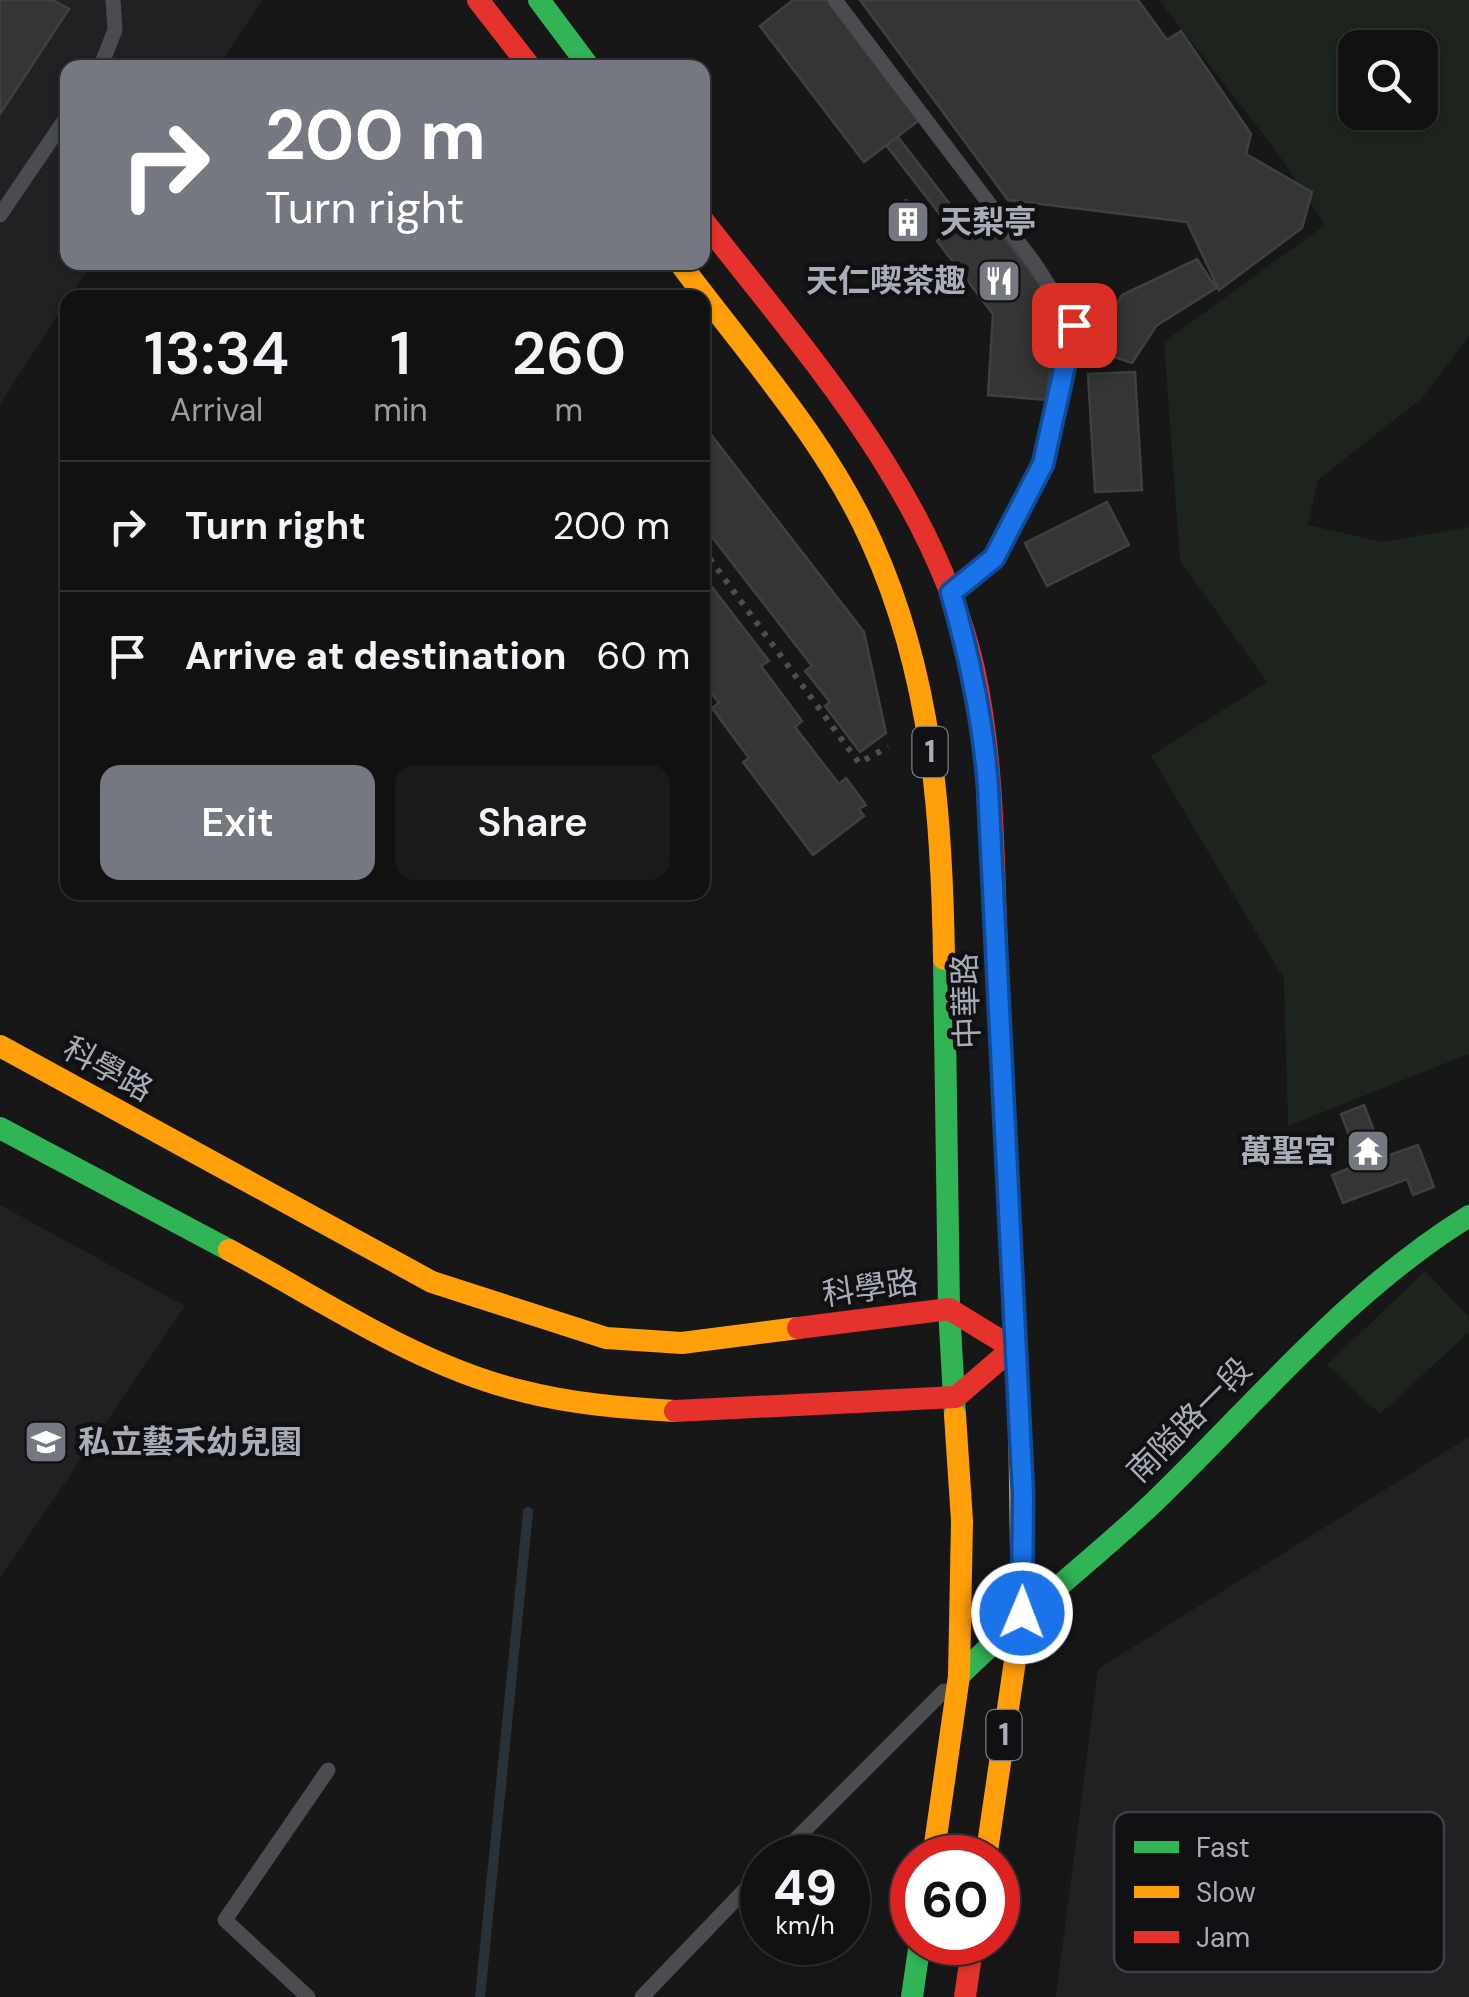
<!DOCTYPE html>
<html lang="en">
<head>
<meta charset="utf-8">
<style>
	:root { --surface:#111; --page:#1a1a1a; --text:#f1f3f6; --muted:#9c9d9f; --line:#303131; --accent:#757880 }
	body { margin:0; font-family:"DM Sans","Noto Sans TC",sans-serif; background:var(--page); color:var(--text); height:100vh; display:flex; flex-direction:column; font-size:38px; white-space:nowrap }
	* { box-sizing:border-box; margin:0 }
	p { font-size:32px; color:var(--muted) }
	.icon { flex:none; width:55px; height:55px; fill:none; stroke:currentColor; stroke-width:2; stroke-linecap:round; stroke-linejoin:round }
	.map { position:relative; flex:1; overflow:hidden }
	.side { position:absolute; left:60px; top:290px; width:650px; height:610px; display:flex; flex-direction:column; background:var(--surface); border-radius:20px; box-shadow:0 2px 8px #0004,0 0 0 2px var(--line) }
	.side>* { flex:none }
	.guide { position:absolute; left:60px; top:60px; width:650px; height:210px; border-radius:20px; box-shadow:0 2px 8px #0004,0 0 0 2px var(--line); background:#757880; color:#fff; overflow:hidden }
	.controls { position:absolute; left:1338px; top:30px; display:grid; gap:20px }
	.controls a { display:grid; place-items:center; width:100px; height:100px; border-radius:20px; background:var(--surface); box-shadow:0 2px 8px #0004,0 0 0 2px var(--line); font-size:50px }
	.speed { position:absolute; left:740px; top:1835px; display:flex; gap:20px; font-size:50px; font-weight:700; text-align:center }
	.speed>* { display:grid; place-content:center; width:130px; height:130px; border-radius:50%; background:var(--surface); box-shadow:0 2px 8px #0004,0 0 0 2px var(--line); line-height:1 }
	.speed small { font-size:25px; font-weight:400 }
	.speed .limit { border:15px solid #d22; background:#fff; color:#111 }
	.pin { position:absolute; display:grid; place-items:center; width:85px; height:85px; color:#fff; margin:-42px; border-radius:20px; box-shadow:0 5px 15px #0006 }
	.me { position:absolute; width:110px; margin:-55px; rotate:1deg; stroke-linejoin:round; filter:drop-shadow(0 0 8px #0008) }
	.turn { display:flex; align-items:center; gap:35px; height:210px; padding:0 40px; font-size:45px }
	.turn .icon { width:130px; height:130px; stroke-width:2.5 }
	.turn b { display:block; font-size:70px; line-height:85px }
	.eta { display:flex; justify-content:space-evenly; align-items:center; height:170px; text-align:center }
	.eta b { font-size:60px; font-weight:600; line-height:70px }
	.cta { display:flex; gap:20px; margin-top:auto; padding:20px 40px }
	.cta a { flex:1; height:115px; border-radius:20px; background:var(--accent); color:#fff; font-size:40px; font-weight:600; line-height:115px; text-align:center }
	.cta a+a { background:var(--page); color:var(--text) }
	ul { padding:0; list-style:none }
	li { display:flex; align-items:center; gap:30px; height:130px; padding:0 40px; border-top:2px solid var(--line) }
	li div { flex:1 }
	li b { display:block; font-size:38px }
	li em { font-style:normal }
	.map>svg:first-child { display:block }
	.built { fill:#212123 }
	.green { fill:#1d241e; fill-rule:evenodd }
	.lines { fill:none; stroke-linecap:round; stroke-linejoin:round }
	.stream { stroke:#2a3239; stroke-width:10 }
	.building { fill:#353536; stroke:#3f4043; stroke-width:2.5 }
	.path { stroke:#4d4e52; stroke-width:6; stroke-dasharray:5 8; stroke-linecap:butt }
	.lane { stroke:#4b4c50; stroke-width:15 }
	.fast { stroke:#30b455; stroke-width:22 }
	.slow { stroke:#ff9f0a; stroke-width:22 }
	.jam { stroke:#e5322d; stroke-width:22 }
	.route-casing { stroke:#114b97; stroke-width:25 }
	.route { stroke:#1a73e8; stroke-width:18 }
	.labels { text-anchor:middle; stroke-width:9; stroke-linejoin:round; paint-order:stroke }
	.shield { fill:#111113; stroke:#7b7e86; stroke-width:2.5 }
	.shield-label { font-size:30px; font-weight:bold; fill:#a8adb8 }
	.poi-label { font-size:32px; font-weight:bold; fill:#a8adb8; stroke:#111113; text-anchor:start }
	.street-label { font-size:32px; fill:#a8adb8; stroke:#111113 }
	.key { fill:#111113; stroke:#3e4045; stroke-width:2.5 }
	.key-label { font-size:28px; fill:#a8adb8 }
</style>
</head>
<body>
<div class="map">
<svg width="1469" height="1997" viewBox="0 0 1469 1997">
	<rect width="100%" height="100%" fill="#171717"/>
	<path class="built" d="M0 0H262L218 67 68 68V262L92 263 0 404Z
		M0 1205 185 1306 0 1578Z
		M1469 1437V1997H1056L1098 1669Z"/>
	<path class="green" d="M1159 0H1469V336L1422 398 1318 480 1308 525 1382 542 1469 527V1054L1288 1126 1284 979 1151 756 1267 682 1180 561 1164 342 1325 225 1277 152ZM1355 48H1420V112H1355Z
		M1425 1271 1469 1317V1332L1380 1414 1327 1365Z"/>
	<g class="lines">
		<path class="stream" d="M480 1997 528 1512"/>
	</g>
	<path class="building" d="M0 0H53L69 9 0 114Z
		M793 0H831L922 118 864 162 760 26Z
		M860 0H1138L1167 40 1181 31 1251 134 1246 154 1312 192 1302 228 1219 290 1187 222 1008 200Z
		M898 137 963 221 952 230 886 145Z
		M906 200 925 210V232L908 240 893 233 889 212Z
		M981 207 1055 304 1047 400 988 395 993 314 937 241Z
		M1197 259 1216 288 1156 326 1132 363 1090 349 1122 295Z
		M1135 372 1142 490 1095 492 1088 374Z
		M702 423 864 632 886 733 860 752 825 706 830 702 805 671 812 666 702 524Z
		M1107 502 1129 545 1047 586 1025 543Z
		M702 574 769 661 761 666 802 721 795 727 839 784 846 778 866 805 859 809 864 816 813 855 743 762 749 758 712 708 719 703 702 681Z
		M1364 1105 1384 1157 1418 1145 1434 1187 1413 1195 1407 1179 1343 1203 1332 1175 1360 1164 1341 1114Z"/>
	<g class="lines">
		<path class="path" d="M702 548 859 763 888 747"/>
		<path class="lane" d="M835 0 1035 264 1074 325 1043 463 994 558 958 587
			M100 68 115 30 113 0
			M0 215 68 115
			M777 1858 944 1691
			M308 1997 225 1920 328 1770
			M642 1997 762 1872"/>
		<path class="fast" d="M539 0 590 68
			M944 959 949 1309 955 1415
			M998 978 1019 1419
			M0 1128 229 1250
			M959 1676C1021 1614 1090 1563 1153 1503 1256 1404 1346 1292 1469 1216
			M912 1997 920 1942"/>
		<path class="slow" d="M679 262C745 351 827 441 872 543 932 676 942 816 944 959
			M0 1046 432 1282 606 1338 682 1343 798 1328
			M229 1250C323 1300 418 1366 522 1391 572 1404 624 1408 675 1411
			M933 1858 959 1676 962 1521 955 1415
			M986 1858 1022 1613 1019 1419"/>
		<path class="jam" d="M478 0 531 68
			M702 219C809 356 934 494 974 669 996 769 993 876 998 978
			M675 1411 956 1397 1013 1348 949 1309 798 1328
			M965 1997 973 1942"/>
	</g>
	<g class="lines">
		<defs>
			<path id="route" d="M1022 1613 1023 1494 988 787C983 719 970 658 951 593L994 558 1043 464 1074 325"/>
		</defs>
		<use href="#route" class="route-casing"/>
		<use href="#route" class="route"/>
	</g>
	<defs>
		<symbol id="building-square" viewBox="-11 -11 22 22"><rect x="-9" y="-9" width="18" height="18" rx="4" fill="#757880" stroke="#111113"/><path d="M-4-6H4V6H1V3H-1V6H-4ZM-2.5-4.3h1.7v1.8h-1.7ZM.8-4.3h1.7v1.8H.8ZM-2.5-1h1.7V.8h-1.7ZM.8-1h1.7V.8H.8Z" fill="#fff"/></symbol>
		<symbol id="restaurant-square" viewBox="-11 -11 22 22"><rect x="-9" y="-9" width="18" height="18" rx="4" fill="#757880" stroke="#111113"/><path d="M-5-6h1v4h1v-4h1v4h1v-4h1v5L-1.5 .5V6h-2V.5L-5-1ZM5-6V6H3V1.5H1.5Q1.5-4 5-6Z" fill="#fff"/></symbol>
		<symbol id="temple-square" viewBox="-11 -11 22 22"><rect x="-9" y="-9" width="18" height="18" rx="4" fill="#757880" stroke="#111113"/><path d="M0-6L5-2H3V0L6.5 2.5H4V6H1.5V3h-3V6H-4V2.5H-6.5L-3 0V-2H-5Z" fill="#fff"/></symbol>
		<symbol id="school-square" viewBox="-11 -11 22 22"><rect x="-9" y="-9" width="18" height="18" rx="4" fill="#757880" stroke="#111113"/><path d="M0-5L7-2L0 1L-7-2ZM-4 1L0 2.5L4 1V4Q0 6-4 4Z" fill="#fff"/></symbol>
	</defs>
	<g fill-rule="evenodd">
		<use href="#building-square" x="883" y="197" width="50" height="50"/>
		<use href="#restaurant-square" x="974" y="256" width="50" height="50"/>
		<use href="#temple-square" x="1343" y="1126" width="50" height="50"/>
		<use href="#school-square" x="21" y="1417" width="50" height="50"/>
	</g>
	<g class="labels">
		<g class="shield">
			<rect x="912.5" y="727" width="35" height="50" rx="8"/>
			<rect x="986.5" y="1710" width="35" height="50" rx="8"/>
		</g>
		<g class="shield-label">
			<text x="930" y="762">1</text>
			<text x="1004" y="1745">1</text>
		</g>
		<g class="poi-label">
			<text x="940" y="233">天梨亭</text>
			<text x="966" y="292" text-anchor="end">天仁喫茶趣</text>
			<text x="1336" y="1162" text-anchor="end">萬聖宮</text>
			<text x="78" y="1453">私立藝禾幼兒園</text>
		</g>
		<g class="street-label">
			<text transform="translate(966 1001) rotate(-92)" y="11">中華路</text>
			<text transform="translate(108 1069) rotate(29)" y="11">科學路</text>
			<text transform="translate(870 1288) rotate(-8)" y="11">科學路</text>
			<text transform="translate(1189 1420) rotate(-45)" y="11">南隘路一段</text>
		</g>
	</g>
	<rect x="1114" y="1812" width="330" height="160" rx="15" class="key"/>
	<rect x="1134" y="1841" width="45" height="12" fill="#30b455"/>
	<rect x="1134" y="1886" width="45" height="12" fill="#ff9f0a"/>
	<rect x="1134" y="1931" width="45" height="12" fill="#e5322d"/>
	<g class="key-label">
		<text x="1196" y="1857">Fast</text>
		<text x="1196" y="1902">Slow</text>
		<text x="1196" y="1947">Jam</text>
	</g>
</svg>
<div class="controls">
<a><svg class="icon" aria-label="search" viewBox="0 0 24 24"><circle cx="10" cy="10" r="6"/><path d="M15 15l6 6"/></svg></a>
</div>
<div class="speed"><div>49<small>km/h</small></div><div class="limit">60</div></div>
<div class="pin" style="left:1074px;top:325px;background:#d93025"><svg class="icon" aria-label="arrive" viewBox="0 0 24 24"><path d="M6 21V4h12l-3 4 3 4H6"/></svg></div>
<svg class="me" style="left:1022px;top:1613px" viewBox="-20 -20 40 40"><circle r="17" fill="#1a73e8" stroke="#fff" stroke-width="3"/><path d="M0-11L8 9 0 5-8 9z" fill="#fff"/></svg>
<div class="guide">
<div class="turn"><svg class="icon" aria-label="right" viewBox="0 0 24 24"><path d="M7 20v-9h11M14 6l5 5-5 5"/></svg><div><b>200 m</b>Turn right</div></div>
</div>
<section class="side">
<div class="eta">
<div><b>13:34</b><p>Arrival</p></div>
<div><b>1</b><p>min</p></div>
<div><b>260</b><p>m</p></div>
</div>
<ul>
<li><svg class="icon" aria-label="right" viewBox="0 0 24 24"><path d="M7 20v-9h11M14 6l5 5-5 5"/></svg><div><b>Turn right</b></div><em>200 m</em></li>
<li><svg class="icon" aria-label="arrive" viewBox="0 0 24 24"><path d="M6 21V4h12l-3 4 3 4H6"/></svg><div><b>Arrive at destination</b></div><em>60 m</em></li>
</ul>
<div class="cta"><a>Exit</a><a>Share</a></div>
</section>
</div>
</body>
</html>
